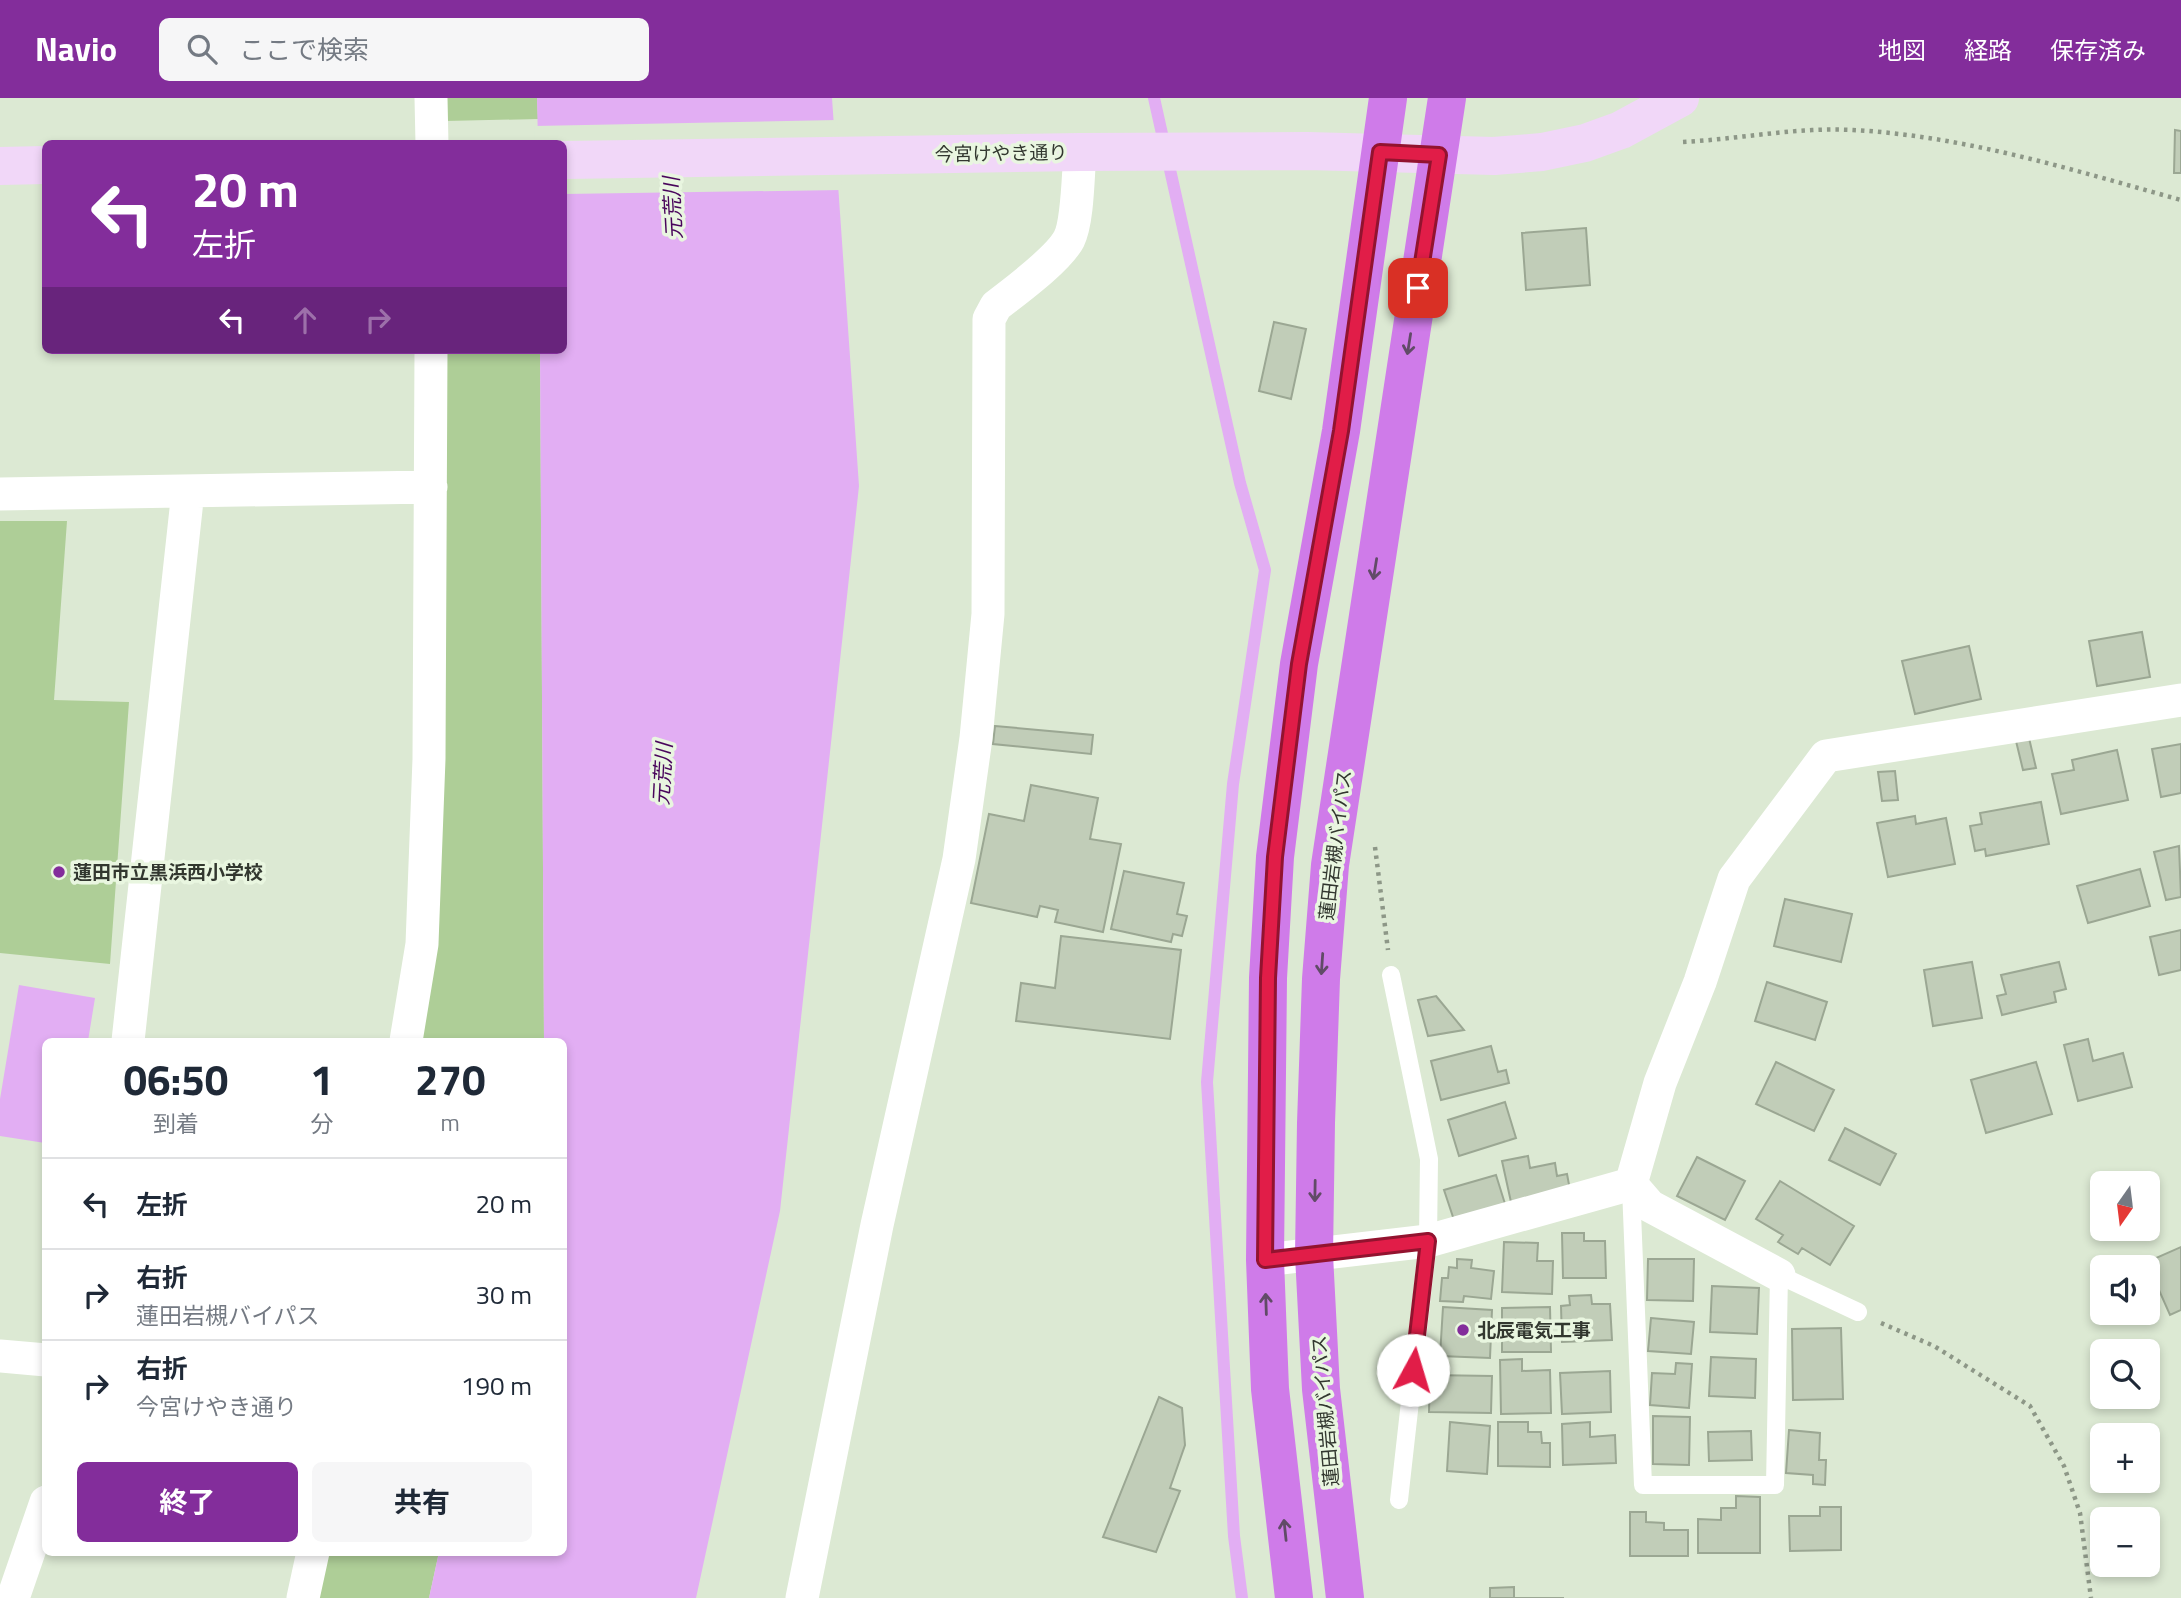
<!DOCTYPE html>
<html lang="ja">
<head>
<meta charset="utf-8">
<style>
	:root { --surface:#fff; --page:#f6f6f7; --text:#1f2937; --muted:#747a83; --line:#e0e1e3; --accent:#832d9b }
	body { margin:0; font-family:"Titillium Web","Noto Sans JP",sans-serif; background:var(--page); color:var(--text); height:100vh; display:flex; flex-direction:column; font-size:26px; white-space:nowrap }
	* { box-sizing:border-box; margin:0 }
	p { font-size:23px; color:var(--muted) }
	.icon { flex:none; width:38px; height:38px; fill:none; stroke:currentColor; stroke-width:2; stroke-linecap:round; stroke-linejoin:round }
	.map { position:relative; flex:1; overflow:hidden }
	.panel { position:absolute; left:42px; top:940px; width:525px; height:518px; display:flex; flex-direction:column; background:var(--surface); border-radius:10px; box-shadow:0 4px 10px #0003 }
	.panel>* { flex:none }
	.top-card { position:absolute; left:42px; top:42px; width:525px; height:214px; border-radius:10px; box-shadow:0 4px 10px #0003; background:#832d9b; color:#fff; overflow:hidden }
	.needle { width:46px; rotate:194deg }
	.buttons { position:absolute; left:2090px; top:1073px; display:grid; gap:14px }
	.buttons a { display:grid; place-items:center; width:70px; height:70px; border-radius:10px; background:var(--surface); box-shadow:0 4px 10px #0003; font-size:35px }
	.pin { position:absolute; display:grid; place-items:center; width:60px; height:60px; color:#fff; margin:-30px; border-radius:14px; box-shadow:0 4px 10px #0006 }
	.me { position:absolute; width:77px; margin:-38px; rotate:6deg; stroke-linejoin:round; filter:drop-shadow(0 0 5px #0008) }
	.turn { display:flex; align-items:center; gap:24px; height:147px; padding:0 35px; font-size:32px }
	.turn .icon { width:91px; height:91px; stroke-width:2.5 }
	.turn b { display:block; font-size:49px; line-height:60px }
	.lanes { display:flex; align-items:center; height:66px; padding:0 35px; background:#0003; justify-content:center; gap:35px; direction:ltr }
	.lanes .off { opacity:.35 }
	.eta { display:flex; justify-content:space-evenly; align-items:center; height:119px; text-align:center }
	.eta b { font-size:42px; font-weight:700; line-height:49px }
	.button { display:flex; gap:14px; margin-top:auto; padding:14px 35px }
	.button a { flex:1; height:80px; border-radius:10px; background:var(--accent); color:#fff; font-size:28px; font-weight:700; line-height:80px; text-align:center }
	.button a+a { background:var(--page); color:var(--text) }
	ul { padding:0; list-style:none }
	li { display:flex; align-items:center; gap:21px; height:91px; padding:0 35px; border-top:2px solid var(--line) }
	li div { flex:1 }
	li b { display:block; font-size:26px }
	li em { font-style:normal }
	header { display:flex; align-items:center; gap:42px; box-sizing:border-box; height:98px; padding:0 35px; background:var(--accent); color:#fff }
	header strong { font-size:33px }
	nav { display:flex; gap:38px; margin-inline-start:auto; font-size:24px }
	.search { width:490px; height:63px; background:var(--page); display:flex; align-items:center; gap:18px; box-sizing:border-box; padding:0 24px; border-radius:10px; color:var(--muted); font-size:26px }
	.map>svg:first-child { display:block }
	.green { fill:#aece97 }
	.water { fill:#e2aef3 }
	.pier { fill:#dce9d3 }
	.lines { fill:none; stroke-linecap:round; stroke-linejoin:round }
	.stream { stroke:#e2aef3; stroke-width:12 }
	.building { fill:#c1cdb8; stroke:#9ba793; stroke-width:2 }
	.path { stroke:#8d9787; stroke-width:4.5; stroke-dasharray:3.5 5; stroke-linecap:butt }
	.lane { stroke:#fff; stroke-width:18 }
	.street { stroke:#fff; stroke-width:33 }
	.secondary { stroke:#f1d7f8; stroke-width:38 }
	.highway { stroke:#cf7be9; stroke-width:38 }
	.oneway { stroke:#614b67 }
	.route-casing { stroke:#92132f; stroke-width:18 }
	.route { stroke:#e11d48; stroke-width:12 }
	.poi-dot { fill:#832d9b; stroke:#e9f6e0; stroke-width:2.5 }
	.labels { text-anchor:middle; stroke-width:7; stroke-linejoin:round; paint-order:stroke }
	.street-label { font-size:19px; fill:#32372f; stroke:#e9f6e0 }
	.poi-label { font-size:19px; font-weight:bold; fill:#32372f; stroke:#e9f6e0; text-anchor:start }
	.water-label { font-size:21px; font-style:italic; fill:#49055b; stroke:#e9f6e0 }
</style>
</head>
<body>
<header>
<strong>Navio</strong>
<div class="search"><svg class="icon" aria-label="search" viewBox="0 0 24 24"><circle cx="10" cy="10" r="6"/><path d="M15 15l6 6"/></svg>ここで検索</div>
<nav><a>地図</a><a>経路</a><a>保存済み</a></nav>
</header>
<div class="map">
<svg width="2181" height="1500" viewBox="0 0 2181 1500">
	<rect width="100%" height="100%" fill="#dce9d3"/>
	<path class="green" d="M444 0H537L538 21 445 23Z
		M445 252H540L544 943H419Z
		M0 423H67L54 602 129 604 110 866 0 855Z
		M328 1454H439L429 1500H316Z"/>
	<path class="water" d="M537 0H832L859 388 780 1113 696 1500H429L439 1454H564V943H544L540 252H564V46L538 45Z
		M19 887 95 900 88 943H46L45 1045 0 1038V1001Z"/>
	<path class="pier" d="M837 22 842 92 564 96V46H535L534 28Z"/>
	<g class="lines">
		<path class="stream" d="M1154 0 1240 385 1265 472 1233 686 1207 984 1234 1438 1242 1500"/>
	</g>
	<path class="building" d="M2175 32 2181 33V75H2174Z
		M1586 130 1590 187 1526 192 1522 135Z
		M1274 224 1306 231 1291 301 1259 293Z
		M2142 534 2150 579 2097 588 2089 543Z
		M1969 548 1981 601 1915 616 1902 563Z
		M995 628 1093 637 1091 656 993 646Z
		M2029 640 2036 670 2023 672 2016 643Z
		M2181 646V695L2161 699 2152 651Z
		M2117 652 2128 702 2061 716 2052 676 2074 672 2072 662Z
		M1895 673 1898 702 1882 703 1878 674Z
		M1031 687 1098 700 1090 741 1121 746 1103 834 1055 824 1058 812 1040 808 1037 819 971 805 989 716 1024 723Z
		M2041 704 2049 746 1986 758 1985 751 1975 753 1970 728 1982 726 1980 715Z
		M1915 718 1916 726 1946 720 1955 766 1888 779 1877 725Z
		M2179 748 2181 799 2166 802 2154 754Z
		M2140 771 2150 808 2088 825 2077 788Z
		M1124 773 1184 785 1177 816 1187 818 1182 838 1173 836 1171 844 1111 831Z
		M1785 801 1852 816 1841 864 1774 848Z
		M2181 832V872L2159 877 2150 839Z
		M1061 838 1181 852 1170 941 1016 923 1021 885 1055 890Z
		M1972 864 1982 920 1933 928 1924 872Z
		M2059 864 2066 891 2054 894 2056 904 2002 917 1997 898 2006 896 2001 877Z
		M1767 884 1827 904 1815 942 1755 923Z
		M1436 898 1464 932 1428 938 1418 902Z
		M2088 941 2093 963 2123 955 2132 989 2078 1003 2064 947Z
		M1491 948 1498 974 1506 972 1509 985 1441 1002 1431 963Z
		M1776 964 1834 992 1814 1033 1756 1006Z
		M2036 964 2052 1016 1986 1035 1971 982Z
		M1505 1004 1516 1040 1459 1058 1448 1022Z
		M1845 1030 1896 1056 1880 1087 1829 1062Z
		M1528 1058 1530 1070 1555 1065 1557 1078 1567 1076 1570 1092 1511 1104 1502 1063Z
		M1697 1059 1745 1083 1725 1122 1677 1098Z
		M1496 1077 1506 1109 1455 1125 1444 1092Z
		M1780 1083 1854 1128 1830 1167 1802 1150 1798 1156 1778 1144 1783 1137 1756 1121Z
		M1562 1135H1584V1143H1605L1606 1180H1563Z
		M1504 1144 1538 1145 1537 1163H1553L1552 1196 1502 1194Z
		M2181 1149V1212L2170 1217 2159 1192 2151 1196 2147 1187V1169L2138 1168Z
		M1457 1161 1472 1162 1471 1170 1494 1173 1491 1201 1464 1198 1463 1204 1440 1203 1442 1180H1448L1449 1169 1457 1170Z
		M1648 1161H1694L1693 1203 1647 1202Z
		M1712 1188 1759 1190 1757 1236 1710 1234Z
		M1591 1197 1592 1206H1610L1612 1242 1562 1244 1561 1208 1570 1207 1569 1198Z
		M1443 1209 1492 1212 1490 1260 1440 1258Z
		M1550 1209 1551 1254H1502V1210Z
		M1651 1220 1694 1224 1691 1256 1648 1253Z
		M1841 1230 1843 1301 1793 1302 1792 1231Z
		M1711 1259 1756 1261 1755 1300 1709 1298Z
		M1522 1261V1273L1550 1272 1551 1315 1501 1316 1500 1262Z
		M1676 1265 1692 1266 1689 1310 1650 1307 1652 1275 1675 1276Z
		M1610 1273 1611 1314 1562 1316 1560 1275Z
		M1430 1277 1492 1278 1491 1315 1429 1314Z
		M1159 1299 1182 1310 1185 1347 1170 1390 1180 1393 1156 1454 1103 1439Z
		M1653 1318 1690 1319 1689 1367 1653 1366Z
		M1450 1324 1490 1328 1487 1376 1447 1373Z
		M1498 1324H1528V1334H1541L1542 1345H1550V1369L1498 1368Z
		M1590 1324V1339L1615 1337 1616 1365 1563 1367 1562 1326Z
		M1789 1332 1820 1335 1819 1362H1826L1825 1387 1813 1386V1377L1786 1375Z
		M1751 1333 1752 1362 1709 1363 1708 1334Z
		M1736 1398 1760 1399V1455H1698V1421L1721 1422V1410H1736Z
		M1820 1409H1841V1452L1790 1453 1789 1418H1820Z
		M1630 1414H1646V1424L1664 1425V1432H1688V1458H1630Z
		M1514 1489V1500H1564H1490V1490Z"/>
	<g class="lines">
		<path class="path" d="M1683 44C1740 41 1796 29 1853 32 1965 38 2073 72 2181 102
			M1375 749 1388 852
			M1881 1225 1934 1248 2030 1308 2064 1368 2080 1415 2091 1500"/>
		<path class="lane" d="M1391 877 1429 1061 1428 1143 1399 1402
			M1631 1090 1643 1387H1775L1779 1177 1858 1214"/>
		<path class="street" d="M431 0 432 46
			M0 396 431 389
			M128 943 188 393
			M406 943 422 846 429 661 431 252
			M1631 1086 1650 1108 1779 1177
			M1265 1162 1428 1143 1631 1086 1660 985 1700 884 1734 781 1826 658 2181 602
			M0 1258 46 1262
			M13 1500 46 1404
			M303 1500 313 1454
			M802 1500 877 1127 959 761 976 640 988 516 989 221 996 208C1015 193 1058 162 1069 141 1078 123 1078 75 1080 54"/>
		<path class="secondary" d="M564 62 1080 54 1307 53 1494 58 1542 54 1585 45 1621 32 1680 0
			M0 68 46 67"/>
		<path class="highway" d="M1294 1500 1270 1291 1265 1162 1268 880 1275 759 1299 566 1341 333 1388 0
			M1345 1500 1321 1291 1314 1157 1316 1025 1321 881 1330 767 1447 0"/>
	</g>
	<defs><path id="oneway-shaft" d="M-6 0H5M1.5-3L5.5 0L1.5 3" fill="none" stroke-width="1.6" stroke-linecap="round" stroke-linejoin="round" transform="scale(1.75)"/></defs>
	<g class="oneway">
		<use href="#oneway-shaft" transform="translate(1409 246) rotate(99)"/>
		<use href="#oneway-shaft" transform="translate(1375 471) rotate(99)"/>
		<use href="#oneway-shaft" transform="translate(1322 866) rotate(94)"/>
		<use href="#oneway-shaft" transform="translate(1315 1093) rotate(91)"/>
		<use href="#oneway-shaft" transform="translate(1266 1206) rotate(-92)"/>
		<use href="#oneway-shaft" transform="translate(1285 1432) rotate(-96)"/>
	</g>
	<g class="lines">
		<defs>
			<path id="route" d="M1413 1272 1428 1143 1265 1162 1268 880 1275 759 1299 566 1341 333 1380 54 1439 57 1418 190"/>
		</defs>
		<use href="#route" class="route-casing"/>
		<use href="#route" class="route"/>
	</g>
	<g class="poi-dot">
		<circle cx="59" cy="774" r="7"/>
		<circle cx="1463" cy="1232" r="7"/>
	</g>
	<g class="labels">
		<g class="street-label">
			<text transform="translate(1001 55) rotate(-1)" y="7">今宮けやき通り</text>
			<text transform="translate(1335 747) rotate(-83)" y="7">蓮田岩槻バイパス</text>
			<text transform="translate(1325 1313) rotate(-95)" y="7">蓮田岩槻バイパス</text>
		</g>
		<g class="poi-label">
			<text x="73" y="781">蓮田市立黒浜西小学校</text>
			<text x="1477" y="1239">北辰電気工事</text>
		</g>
		<g class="water-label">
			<text transform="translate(673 110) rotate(-93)" y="7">元荒川</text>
			<text transform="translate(663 676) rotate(-87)" y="7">元荒川</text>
		</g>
	</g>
</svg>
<div class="buttons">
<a><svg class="needle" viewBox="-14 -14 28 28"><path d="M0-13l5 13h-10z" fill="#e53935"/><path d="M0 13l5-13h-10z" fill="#747a83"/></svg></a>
<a><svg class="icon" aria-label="sound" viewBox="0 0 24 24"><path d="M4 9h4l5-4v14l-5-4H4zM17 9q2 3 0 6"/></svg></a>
<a><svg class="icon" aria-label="search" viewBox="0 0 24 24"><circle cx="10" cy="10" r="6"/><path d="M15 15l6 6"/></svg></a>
<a>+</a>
<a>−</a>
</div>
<div class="pin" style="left:1418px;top:190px;background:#d93025"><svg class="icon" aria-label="arrive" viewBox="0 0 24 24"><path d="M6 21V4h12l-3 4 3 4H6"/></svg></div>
<svg class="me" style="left:1413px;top:1272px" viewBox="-20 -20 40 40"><circle r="19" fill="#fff"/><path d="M0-13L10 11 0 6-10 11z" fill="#e11d48"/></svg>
<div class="top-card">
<div class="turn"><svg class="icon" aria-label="left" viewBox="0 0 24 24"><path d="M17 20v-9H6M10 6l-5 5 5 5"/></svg><div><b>20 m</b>左折</div></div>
<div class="lanes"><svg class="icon" aria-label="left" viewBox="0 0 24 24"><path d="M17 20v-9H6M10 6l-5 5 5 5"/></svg><svg class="icon off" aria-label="ahead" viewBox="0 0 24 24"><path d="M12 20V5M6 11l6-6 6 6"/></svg><svg class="icon off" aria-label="right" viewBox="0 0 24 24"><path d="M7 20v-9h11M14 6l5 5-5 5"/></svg></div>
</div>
<section class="panel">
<div class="eta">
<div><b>06:50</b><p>到着</p></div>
<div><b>1</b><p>分</p></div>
<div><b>270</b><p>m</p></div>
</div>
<ul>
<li><svg class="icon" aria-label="left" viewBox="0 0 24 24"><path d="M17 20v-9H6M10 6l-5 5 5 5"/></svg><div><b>左折</b></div><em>20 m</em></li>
<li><svg class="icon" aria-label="right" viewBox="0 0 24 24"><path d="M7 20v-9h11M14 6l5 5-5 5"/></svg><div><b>右折</b><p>蓮田岩槻バイパス</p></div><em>30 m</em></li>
<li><svg class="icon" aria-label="right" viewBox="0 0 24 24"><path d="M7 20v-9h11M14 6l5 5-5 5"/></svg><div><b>右折</b><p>今宮けやき通り</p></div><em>190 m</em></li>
</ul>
<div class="button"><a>終了</a><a>共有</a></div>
</section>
</div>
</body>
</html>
